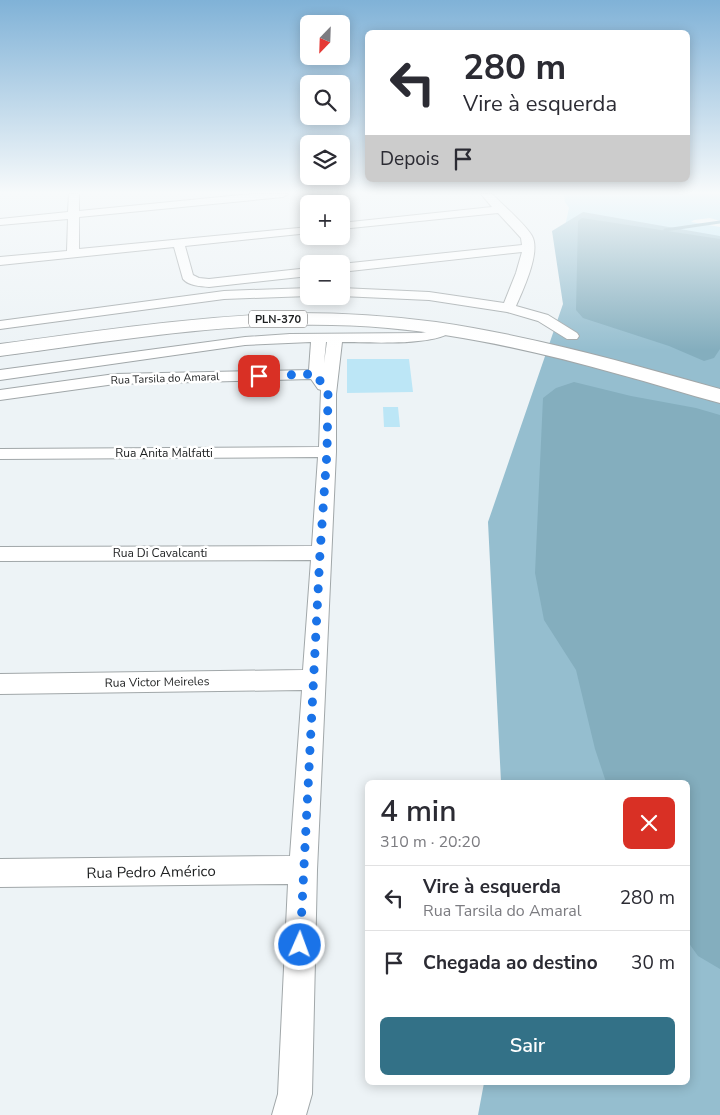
<!DOCTYPE html>
<html lang="pt">
<head>
<meta charset="utf-8">
<style>
	:root { --surface:#fff; --page:#f2f2f3; --text:#2b2b33; --muted:#7c7c81; --line:#e1e1e2; --accent:#337187 }
	body { margin:0; font-family:"Nunito Sans",sans-serif; background:var(--page); color:var(--text); height:100vh; display:flex; flex-direction:column; font-size:19px; white-space:nowrap }
	* { box-sizing:border-box; margin:0 }
	p { font-size:16px; color:var(--muted) }
	.icon { flex:none; width:28px; height:28px; fill:none; stroke:currentColor; stroke-width:2; stroke-linecap:round; stroke-linejoin:round }
	.map { position:relative; flex:1; overflow:hidden }
	.details { position:absolute; left:365px; top:780px; width:325px; height:305px; display:flex; flex-direction:column; background:var(--surface); border-radius:8px; box-shadow:0 2px 12px #0003 }
	.details>* { flex:none }
	.hud { position:absolute; left:365px; top:30px; width:325px; height:152px; border-radius:8px; box-shadow:0 2px 12px #0003; background:#fff; color:var(--text); overflow:hidden }
	.needle { width:32px; rotate:203deg }
	.tools { position:absolute; left:300px; top:15px; display:grid; gap:10px }
	.tools a { display:grid; place-items:center; width:50px; height:50px; border-radius:8px; background:var(--surface); box-shadow:0 2px 12px #0003; font-size:25px }
	.pin { position:absolute; display:grid; place-items:center; width:42px; height:42px; color:#fff; margin:-21px; border-radius:10px; box-shadow:0 2px 8px #0006 }
	.me { position:absolute; width:55px; margin:-28px; rotate:2deg; stroke-linejoin:round; filter:drop-shadow(0 0 4px #0008) }
	.turn { display:flex; align-items:center; gap:18px; height:105px; padding:0 15px; font-size:22px }
	.turn .icon { width:65px; height:65px; stroke-width:2.5 }
	.turn b { display:block; font-size:35px; line-height:42px }
	.then { display:flex; align-items:center; height:48px; padding:0 15px; background:#0003; gap:10px; font-size:19px }
	.round { display:grid; place-items:center; flex:none; width:52px; height:52px; border-radius:8px; background:var(--page) }
	.overview { display:flex; align-items:center; justify-content:space-between; height:85px; padding:0 15px }
	h1 { font-size:30px; font-weight:600; line-height:38px }
	.cta { display:flex; gap:10px; margin-top:auto; padding:10px 15px }
	.cta a { flex:1; height:58px; border-radius:8px; background:var(--accent); color:#fff; font-size:20px; font-weight:600; line-height:58px; text-align:center }
	ul { padding:0; list-style:none }
	li { display:flex; align-items:center; gap:15px; height:65px; padding:0 15px; border-top:1px solid var(--line) }
	li div { flex:1 }
	li b { display:block; font-size:19px }
	li em { font-style:normal }
	.map>svg:first-child { display:block }
	.green { fill:#bce6f6 }
	.forest { fill:#95becf }
	.water { fill:#84aebe }
	.lines { fill:none; stroke-linecap:round; stroke-linejoin:round }
	.stream { stroke:#84aebe; stroke-width:3 }
	.minor-casing { stroke:#a1a7a9; stroke-width:2 }
	.primary-casing { stroke:#a1a7a9; stroke-width:2 }
	.minor { fill:#fff; fill-rule:evenodd }
	.primary { fill:#fff; fill-rule:evenodd }
	.route { stroke:#1a73e8; stroke-width:9; stroke-dasharray:0 16.2 }
	.labels { text-anchor:middle; stroke-width:5; stroke-linejoin:round; paint-order:stroke }
	.shield { fill:#fff; stroke:#616263; stroke-width:1 }
	.shield-label { font-size:11px; font-weight:bold; fill:#1d1f20 }
	.far-street-label { font-size:11px; fill:#1d1f20; stroke:#fff }
	.street-label { font-size:12px; fill:#1d1f20; stroke:#fff }
	.near-street-label { font-size:15px; fill:#1d1f20; stroke:#fff }
</style>
</head>
<body>
<div class="map">
<svg width="720" height="1115" viewBox="0 0 720 1115">
	<rect width="100%" height="100%" fill="#edf3f6"/>
	<path class="green" d="M564 194H720V221L710 218 694 220 691 222 720 227V351L565 226 569 208 565 202Z
		M347 359H409L413 392 347 393Z
		M383 407H398L400 427H384Z"/>
	<path class="forest" d="M583 212 720 236V1115H478L484 1083 688 1082V782H501L488 522 563 304 552 231Z"/>
	<path class="water" d="M582 218 720 239V349L714 358 704 361 669 346 583 318 576 310 578 221Z
		M574 382 631 396 696 408 720 415V969L698 956 688 942V782H606L595 749 576 670 544 620 535 573 543 398 556 388Z"/>
	<g class="lines">
		<path class="stream" d="M665 233V230L720 222"/>
		<defs>
			<path id="minor" d="M69 194H79V211L251 194H288L283 197 79 217V249L309 227V233L185 246 193 275 199 278 209 279 309 268V276L209 287C200 286 189 286 183 279L174 247 0 265V257L67 251 68 219 0 225V219L68 212Z
				M481 194H492C502 204 526 225 532 236 541 252 523 290 516 306L548 315 577 333 579 336 577 339H567L538 321 507 312 429 300 341 296V288L429 292 504 303 516 273 522 252 341 272V264L522 245 521 238 498 213 341 229V223L492 207Z
				M309 288V296L224 299 0 329V321L224 291Z
				M447 325 454 329C441 347 365 342 342 342L336 394V452L317 870 312 1094 306 1115H272L278 1094 288 884 0 887V859L290 856 302 690 0 694V674L303 670 311 560 0 561V547L312 546 318 457 0 459V449L319 447 321 390 318 389 311 379 115 384 0 400V390L115 374 309 370 311 342 245 345 0 380V370L245 337 290 334 421 333 437 330ZM326 342H327L324 363Z"/>
			<path id="primary" d="M297 313C343 313 390 316 436 322 533 336 627 363 720 389V403C686 394 652 383 618 374 543 353 466 335 388 328 258 316 129 339 0 356V344C99 331 197 316 297 313Z"/>
		</defs>
		<use href="#minor" class="minor-casing"/>
		<use href="#primary" class="primary-casing"/>
		<use href="#minor" class="minor"/>
		<use href="#primary" class="primary"/>
	</g>
	<linearGradient id="sky" x2="0" y2="1"><stop stop-color="#80b2d7"/><stop offset="0.55" stop-color="#f7fafb"/><stop offset="1" stop-color="#f7fafb" stop-opacity="0"/></linearGradient>
	<rect width="720" height="350" fill="url(#sky)"/>
	<g class="lines">
		<path class="route" d="M259 376 316 374 328 394 327 452 320 553 300 945"/>
	</g>
	<g class="labels">
		<rect class="shield" x="249" y="310.5" width="58" height="17" rx="4"/>
		<g class="shield-label">
			<text x="278" y="323">PLN-370</text>
		</g>
		<g class="far-street-label">
			<text transform="translate(165 378) rotate(-2)" y="4">Rua Tarsila do Amaral</text>
		</g>
		<g class="street-label">
			<text x="164" y="457">Rua Anita Malfatti</text>
			<text x="160" y="557">Rua Di Cavalcanti</text>
			<text transform="translate(157 682) rotate(-1)" y="4">Rua Victor Meireles</text>
		</g>
		<g class="near-street-label">
			<text transform="translate(151 872) rotate(-1)" y="5">Rua Pedro Américo</text>
		</g>
	</g>
</svg>
<div class="tools">
<a><svg class="needle" viewBox="-14 -14 28 28"><path d="M0-13l5 13h-10z" fill="#e53935"/><path d="M0 13l5-13h-10z" fill="#7c7c81"/></svg></a>
<a><svg class="icon" aria-label="search" viewBox="0 0 24 24"><circle cx="10" cy="10" r="6"/><path d="M15 15l6 6"/></svg></a>
<a><svg class="icon" aria-label="layers" viewBox="0 0 24 24"><path d="M12 4l9 5-9 5-9-5zM3 14l9 5 9-5"/></svg></a>
<a>+</a>
<a>−</a>
</div>
<div class="pin" style="left:259px;top:376px;background:#d93025"><svg class="icon" aria-label="arrive" viewBox="0 0 24 24"><path d="M6 21V4h12l-3 4 3 4H6"/></svg></div>
<svg class="me" style="left:300px;top:945px" viewBox="-20 -20 40 40"><circle r="17" fill="#1a73e8" stroke="#fff" stroke-width="3"/><path d="M0-11L8 9 0 5-8 9z" fill="#fff"/></svg>
<div class="hud">
<div class="turn"><svg class="icon" aria-label="left" viewBox="0 0 24 24"><path d="M17 20v-9H6M10 6l-5 5 5 5"/></svg><div><b>280 m</b>Vire à esquerda</div></div>
<div class="then">Depois<svg class="icon" aria-label="arrive" viewBox="0 0 24 24"><path d="M6 21V4h12l-3 4 3 4H6"/></svg></div>
</div>
<section class="details">
<div class="overview"><div><h1>4 min</h1><p>310 m · 20:20</p></div><a class="round" style="background:#d93025;color:#fff"><svg class="icon" aria-label="close" viewBox="0 0 24 24"><path d="M6 6l12 12M18 6L6 18"/></svg></a></div>
<ul>
<li><svg class="icon" aria-label="left" viewBox="0 0 24 24"><path d="M17 20v-9H6M10 6l-5 5 5 5"/></svg><div><b>Vire à esquerda</b><p>Rua Tarsila do Amaral</p></div><em>280 m</em></li>
<li><svg class="icon" aria-label="arrive" viewBox="0 0 24 24"><path d="M6 21V4h12l-3 4 3 4H6"/></svg><div><b>Chegada ao destino</b></div><em>30 m</em></li>
</ul>
<div class="cta"><a>Sair</a></div>
</section>
</div>
</body>
</html>
